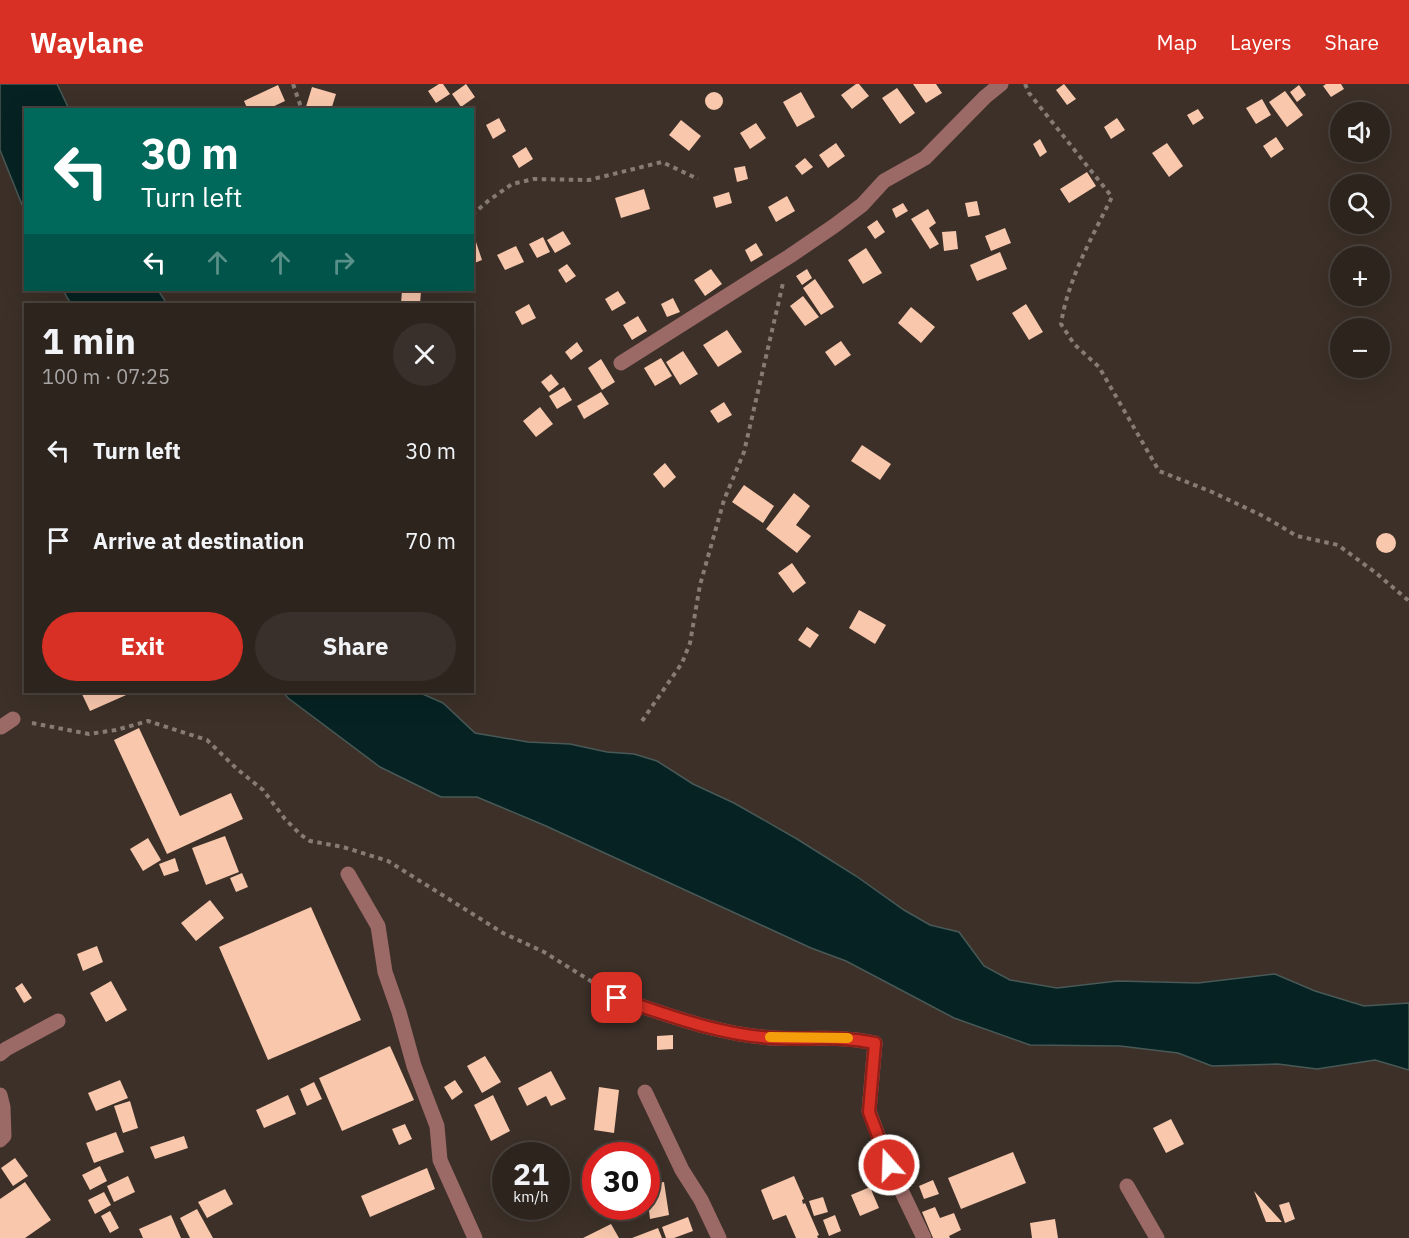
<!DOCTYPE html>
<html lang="en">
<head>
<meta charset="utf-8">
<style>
	:root { --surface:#2d241e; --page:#39302b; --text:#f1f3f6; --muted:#a7a4a4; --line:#48413c; --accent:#d93025 }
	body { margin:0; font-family:"IBM Plex Sans",sans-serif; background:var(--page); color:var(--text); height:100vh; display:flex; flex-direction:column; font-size:22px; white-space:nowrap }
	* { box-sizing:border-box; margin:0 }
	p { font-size:20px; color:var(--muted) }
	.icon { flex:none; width:33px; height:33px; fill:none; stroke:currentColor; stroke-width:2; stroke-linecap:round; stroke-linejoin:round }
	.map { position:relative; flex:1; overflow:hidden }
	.details { position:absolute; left:24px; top:219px; width:450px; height:390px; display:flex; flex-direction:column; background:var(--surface); border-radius:0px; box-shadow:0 6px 24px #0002,0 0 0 2px var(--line) }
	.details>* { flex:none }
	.banner { position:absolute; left:24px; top:24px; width:450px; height:183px; border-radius:0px; box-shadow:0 6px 24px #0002,0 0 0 2px var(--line); background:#00695c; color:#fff; overflow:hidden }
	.tools { position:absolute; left:1330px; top:18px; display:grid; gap:12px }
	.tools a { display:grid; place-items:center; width:60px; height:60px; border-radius:50%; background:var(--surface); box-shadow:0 6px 24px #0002,0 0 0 2px var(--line); font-size:30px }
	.speed { position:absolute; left:492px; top:1058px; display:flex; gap:12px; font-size:30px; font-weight:700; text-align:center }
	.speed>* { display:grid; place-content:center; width:78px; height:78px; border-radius:50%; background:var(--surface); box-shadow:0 6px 24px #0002,0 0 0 2px var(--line); line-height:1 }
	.speed small { font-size:15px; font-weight:400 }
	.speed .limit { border:9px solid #d22; background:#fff; color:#111 }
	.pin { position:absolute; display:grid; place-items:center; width:51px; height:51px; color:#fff; margin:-26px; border-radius:12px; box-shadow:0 3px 9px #0006 }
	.me { position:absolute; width:66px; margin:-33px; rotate:340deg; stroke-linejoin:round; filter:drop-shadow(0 0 4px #0008) }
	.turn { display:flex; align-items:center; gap:21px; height:126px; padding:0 18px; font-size:27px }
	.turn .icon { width:78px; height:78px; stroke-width:2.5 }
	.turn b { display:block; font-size:42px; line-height:51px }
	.lanes { display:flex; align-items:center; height:57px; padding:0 18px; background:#0003; justify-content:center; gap:30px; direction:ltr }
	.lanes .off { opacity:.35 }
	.round { display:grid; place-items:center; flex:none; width:63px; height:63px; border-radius:32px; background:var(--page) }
	.head { display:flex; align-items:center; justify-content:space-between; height:102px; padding:0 18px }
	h1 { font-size:36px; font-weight:700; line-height:45px }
	.cta { display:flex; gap:12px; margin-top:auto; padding:12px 18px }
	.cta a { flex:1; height:69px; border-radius:36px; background:var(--accent); color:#fff; font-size:24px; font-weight:700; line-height:69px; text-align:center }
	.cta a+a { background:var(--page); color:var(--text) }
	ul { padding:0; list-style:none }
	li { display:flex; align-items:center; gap:18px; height:90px; padding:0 18px }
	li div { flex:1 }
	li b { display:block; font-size:22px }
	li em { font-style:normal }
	header { display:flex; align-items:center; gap:36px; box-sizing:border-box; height:84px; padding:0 30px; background:var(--accent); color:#fff }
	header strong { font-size:28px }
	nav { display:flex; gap:33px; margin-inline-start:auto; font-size:21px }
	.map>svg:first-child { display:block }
	.water { fill:#062222; stroke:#485957; stroke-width:1.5 }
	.building { fill:#f8c7ac }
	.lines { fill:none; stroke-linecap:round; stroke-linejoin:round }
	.path { stroke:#867b75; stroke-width:4; stroke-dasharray:4.5 4.5; stroke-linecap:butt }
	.minor { stroke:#9b6966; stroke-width:15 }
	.route-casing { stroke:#8d1f18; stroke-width:15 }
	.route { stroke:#d93025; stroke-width:10 }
	.slow { stroke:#f59e0b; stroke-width:10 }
</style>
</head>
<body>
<header>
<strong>Waylane</strong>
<nav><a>Map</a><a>Layers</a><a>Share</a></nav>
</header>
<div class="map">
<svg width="1409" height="1154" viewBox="0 0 1409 1154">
	<rect width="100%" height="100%" fill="#3c3028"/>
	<path class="water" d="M0 0H57L69 25 26 26 25 128 0 66Z
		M63 206H158L167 220H71Z
		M283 608H418L443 619 475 649 528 658 570 660 607 668 634 670 657 677 693 700 734 719 797 755 856 792 904 826 930 841 959 848 984 882 1010 896 1057 904 1117 897 1198 899 1275 890 1315 907 1364 922 1409 919V986L1375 976 1317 985 1278 980 1212 982 1178 969 1120 962 1030 961 954 934 846 877 811 864 546 742 477 713H441L380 683 288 614Z"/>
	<path class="building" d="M439 0H443L450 10 436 19 428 7Z
		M466 0 475 13 461 23 452 10Z
		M856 0H859L869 12 852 25 841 11Z
		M913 0H936L942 9 926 19Z
		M1064 0 1076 15 1067 21 1056 6Z
		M1326 0H1341L1344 5 1331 13 1323 2Z
		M278 1 285 17 266 26H248L244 17Z
		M1299 1 1306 11 1297 18 1290 8Z
		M312 3 336 10 331 26H305Z
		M897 4 915 29 900 40 882 14Z
		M1285 7 1303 31 1287 43 1269 18Z
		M801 8 815 33 797 43 783 18Z
		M705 17a9 9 0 1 1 18 0a9 9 0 1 1-18 0Z
		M1262 15 1271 31 1256 40 1246 24Z
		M1198 25 1204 34 1193 41 1187 31Z
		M499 34 506 47 493 55 486 41Z
		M1117 34 1125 46 1111 55 1104 43Z
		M681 36 701 52 689 67 669 51Z
		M756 39 766 54 750 65 740 49Z
		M1276 53 1284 65 1271 74 1263 62Z
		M1040 55 1047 68 1040 73 1033 60Z
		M836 59 845 72 828 84 819 71Z
		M1167 59 1183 82 1169 93 1152 69Z
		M526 63 533 75 519 84 512 72Z
		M805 74 813 83 802 91 795 82Z
		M745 82 748 95 737 98 734 84Z
		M1087 88 1096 102 1069 119 1060 105Z
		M644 105 650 125 621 134 615 114Z
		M729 108 732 119 716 124 713 113Z
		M787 112 795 127 776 138 768 123Z
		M977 117 980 131 968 133 965 119Z
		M903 119 908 127 896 134 892 125Z
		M928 125 936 139 929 144 939 160 930 165 911 135Z
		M877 136 885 148 875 155 867 143Z
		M1005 144 1011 159 991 167 985 152Z
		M563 147 571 160 555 169 547 156Z
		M956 147 958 165 944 167 942 148Z
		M543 153 550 168 537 174 529 160Z
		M475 155 482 176 472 180V156Z
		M756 159 763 171 751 178 745 166Z
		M516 162 524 178 505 186 497 171Z
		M866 164 882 189 863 200 848 176Z
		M1000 168 1007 185 977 197 970 181Z
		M567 180 576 192 566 199 558 186Z
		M711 185 722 200 705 212 694 196Z
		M807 185 812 194 802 201 796 192Z
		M815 195 834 223 821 231 803 204Z
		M402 206 421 207 420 220H401Z
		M618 207 626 219 612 227 605 215Z
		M803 212 819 233 805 242 790 222Z
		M673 214 680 228 667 233 661 220Z
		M529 220 536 234 522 241 515 228Z
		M1026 220 1043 248 1029 256 1012 229Z
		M911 223 935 243 921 259 898 239Z
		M638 232 647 247 632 256 623 241Z
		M727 246 742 268 718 283 703 261Z
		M841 257 851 271 835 282 825 268Z
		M577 258 583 267 571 276 565 268Z
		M683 267 698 290 680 301 666 278Z
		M661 274 672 292 655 302 644 284Z
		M601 275 615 298 602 306 588 284Z
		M551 290 559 300 549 308 541 298Z
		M564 303 572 316 557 325 549 312Z
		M601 308 609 320 584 335 577 322Z
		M724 318 732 331 718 339 710 327Z
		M540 323 553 340 536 353 523 337Z
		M862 361 891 380 880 396 851 377Z
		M665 379 676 393 664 404 653 390Z
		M744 401 774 422 763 439 732 418Z
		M794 409 810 422 796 441 811 452 797 469 766 445Z
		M1376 459a10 10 0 1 1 20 0a10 10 0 1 1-20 0Z
		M792 479 806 499 793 509 778 489Z
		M859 526 886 541 875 560 849 544Z
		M807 543 819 551 810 564 798 556Z
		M81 608H133L90 627Z
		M139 644 180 732 231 709 243 735 167 770 114 656Z
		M225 752 239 788 206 801 192 764Z
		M148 754 161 776 143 787 130 765Z
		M175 774 179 787 164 792 159 780Z
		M242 789 248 803 236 808 230 794Z
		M210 816 224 834 196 857 181 839Z
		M311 823 361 936 268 976 219 863Z
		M97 862 103 878 83 887 77 870Z
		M111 897 127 926 106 938 90 909Z
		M22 899 32 914 24 919 15 904Z
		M673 951V965L657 966V952Z
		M390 962 414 1016 342 1047 319 994Z
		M485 972 501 998 482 1009 467 982Z
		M551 987 566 1015 551 1022 546 1012 527 1022 518 1004Z
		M120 996 128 1014 96 1027 88 1009Z
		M455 996 463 1008 452 1016 444 1003Z
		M314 998 322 1015 307 1022 300 1005Z
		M599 1003 619 1006 614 1049 594 1046Z
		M288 1011 296 1030 264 1044 256 1026Z
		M493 1011 510 1047 491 1057 474 1021Z
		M130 1017 138 1044 123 1049 114 1022Z
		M1171 1035 1184 1060 1166 1069 1153 1044Z
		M405 1040 412 1055 399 1061 392 1045Z
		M116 1048 124 1068 94 1079 86 1059Z
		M184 1052 188 1064 155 1075 150 1063Z
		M1013 1068 1026 1099 961 1125 948 1094Z
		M15 1074 28 1092 13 1102 1 1084Z
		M100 1082 107 1097 90 1106 82 1091Z
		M427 1084 435 1105 370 1133 361 1112Z
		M128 1092 135 1108 114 1118 107 1102Z
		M794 1092 804 1115 802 1116 803 1120 805 1119 819 1151 817 1152 818 1154H796L786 1131 773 1136 761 1106Z
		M933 1096 939 1110 924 1115 919 1102Z
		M25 1098 51 1136 25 1154H0V1115Z
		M664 1098 669 1131 650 1135 646 1101Z
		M870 1103 879 1124 860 1132 851 1111Z
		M225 1105 233 1120 207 1134 198 1118Z
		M1254 1107 1282 1138H1266Z
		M104 1108 111 1121 95 1130 88 1116Z
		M823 1113 828 1128 814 1132 809 1117Z
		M1289 1118 1295 1135 1285 1139 1279 1121Z
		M935 1123 940 1134 954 1129 961 1146 949 1152 950 1154H933L922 1128Z
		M197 1125 213 1154H190L180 1134Z
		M110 1127 119 1144 110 1149 101 1132Z
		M171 1131 181 1154H143L139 1145Z
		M835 1131 841 1147 829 1152 823 1136Z
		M688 1133 693 1147 674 1154H666L662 1143Z
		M1055 1135 1058 1154H1032L1030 1139Z
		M611 1140 619 1154H583Z
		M658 1144 662 1154H632Z"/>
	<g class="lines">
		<path class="path" d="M293 0 302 26
			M1025 0 1029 9 1112 113C1092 153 1068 195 1061 240L1074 260 1099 283 1159 387 1212 408 1263 432 1297 452 1338 461 1376 489 1409 517
			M472 131 488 117 512 100 534 95 589 96 662 78 698 95
			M642 637 682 579 690 559 700 501 724 416 744 368 783 199
			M32 639 89 650 116 646 148 637 207 656 237 685 263 706 285 735 301 751 310 757 343 763 388 777 503 849 544 868 602 904"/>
		<path class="minor" d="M621 279 790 172 834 142 862 121 884 97 925 74 985 13 1001 0
			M1 643 13 635
			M348 790 378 842 385 888 399 928 414 982 437 1042 440 1076 475 1154
			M617 914C668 931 719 951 773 954 808 956 839 951 875 959L869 1027 889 1081 924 1154
			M0 970 6 965 58 937
			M645 1008 682 1086 701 1116 719 1154
			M0 1011 3 1023 4 1052 0 1056
			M1127 1102 1157 1154"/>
	</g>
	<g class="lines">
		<defs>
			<path id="route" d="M617 914C668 931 719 951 773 954 810 956 838 951 875 959L869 1028 889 1081"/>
		</defs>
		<use href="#route" class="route-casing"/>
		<use href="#route" class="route"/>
		<path class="slow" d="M770 953 848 954"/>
	</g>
</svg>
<div class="tools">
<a><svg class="icon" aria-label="sound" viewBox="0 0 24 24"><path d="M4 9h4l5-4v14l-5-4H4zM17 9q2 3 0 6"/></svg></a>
<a><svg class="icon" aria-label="search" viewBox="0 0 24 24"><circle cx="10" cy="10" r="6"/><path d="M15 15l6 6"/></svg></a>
<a>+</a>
<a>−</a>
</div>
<div class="speed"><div>21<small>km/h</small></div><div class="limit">30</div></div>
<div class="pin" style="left:617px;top:914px;background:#d93025"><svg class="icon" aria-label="arrive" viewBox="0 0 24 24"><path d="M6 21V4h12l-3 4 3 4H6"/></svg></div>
<svg class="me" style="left:889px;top:1081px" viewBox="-20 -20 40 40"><circle r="17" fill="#d93025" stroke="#fff" stroke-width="3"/><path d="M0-11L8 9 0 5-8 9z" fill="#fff"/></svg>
<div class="banner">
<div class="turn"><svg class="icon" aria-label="left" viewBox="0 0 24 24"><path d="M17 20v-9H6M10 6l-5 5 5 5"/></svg><div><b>30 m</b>Turn left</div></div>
<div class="lanes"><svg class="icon" aria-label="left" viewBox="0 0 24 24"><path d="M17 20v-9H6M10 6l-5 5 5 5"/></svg><svg class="icon off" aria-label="ahead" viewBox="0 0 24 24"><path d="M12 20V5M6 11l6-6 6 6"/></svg><svg class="icon off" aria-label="ahead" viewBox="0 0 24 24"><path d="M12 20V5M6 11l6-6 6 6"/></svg><svg class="icon off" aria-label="right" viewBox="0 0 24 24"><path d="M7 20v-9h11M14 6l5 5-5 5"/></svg></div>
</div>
<section class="details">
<div class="head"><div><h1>1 min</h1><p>100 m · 07:25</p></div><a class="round"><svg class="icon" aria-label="close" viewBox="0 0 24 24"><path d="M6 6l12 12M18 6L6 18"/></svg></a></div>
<ul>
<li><svg class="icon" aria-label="left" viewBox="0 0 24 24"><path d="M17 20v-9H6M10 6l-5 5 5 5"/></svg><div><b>Turn left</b></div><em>30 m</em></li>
<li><svg class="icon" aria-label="arrive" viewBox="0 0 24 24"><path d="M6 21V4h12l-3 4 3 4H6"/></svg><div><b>Arrive at destination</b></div><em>70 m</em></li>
</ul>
<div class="cta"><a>Exit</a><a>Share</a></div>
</section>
</div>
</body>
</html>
